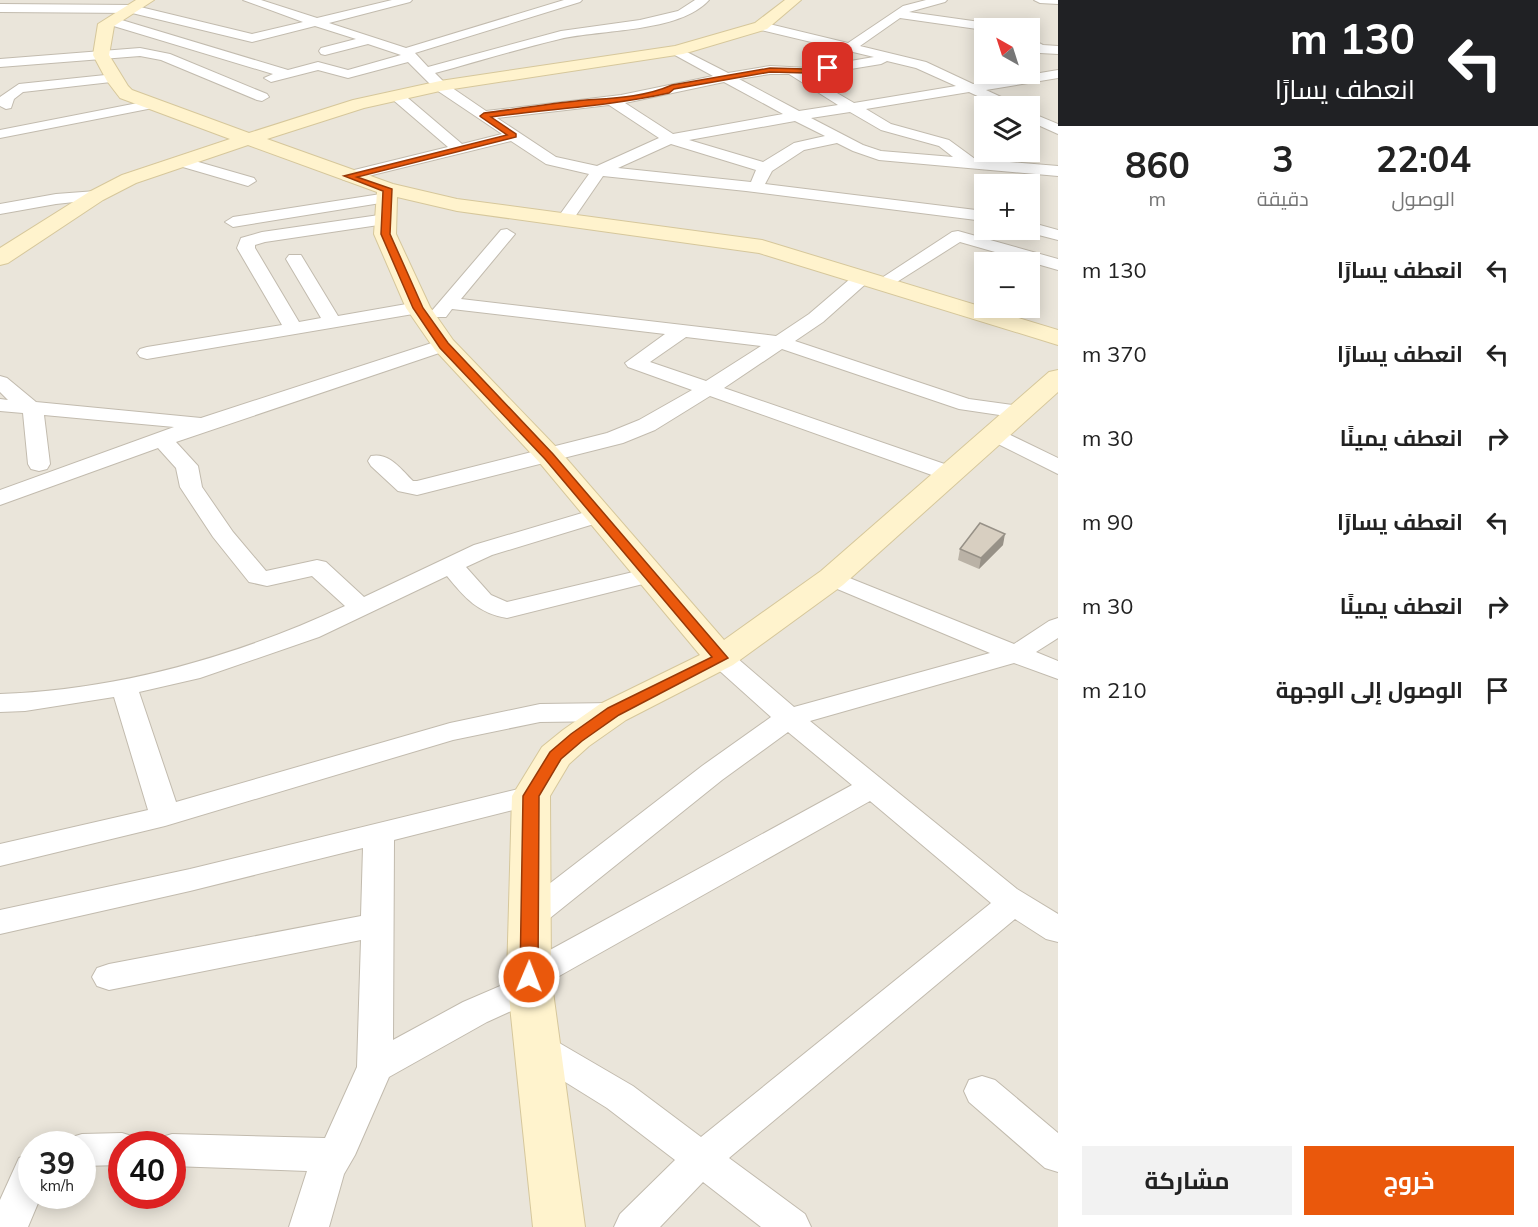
<!DOCTYPE html>
<html lang="ar">
<head>
<meta charset="utf-8">
<style>
	:root { --surface:#fff; --page:#f2f2f2; --text:#222; --muted:#767676; --accent:#ea580c }
	body { margin:0; font-family:Mulish,Cairo,sans-serif; background:var(--page); color:var(--text); direction:rtl; height:100vh; display:flex; flex-direction:column; font-size:22px; white-space:nowrap }
	* { box-sizing:border-box; margin:0 }
	p { font-size:20px; color:var(--muted) }
	.icon { flex:none; width:33px; height:33px; fill:none; stroke:currentColor; stroke-width:2; stroke-linecap:round; stroke-linejoin:round }
	.map { position:relative; flex:1; overflow:hidden; direction:ltr }
	.drawer { display:flex; flex-direction:column; background:var(--surface); width:480px }
	.drawer>* { flex:none }
	.hud { background:#202124; color:#fff; overflow:hidden }
	.needle { width:39px; rotate:321deg }
	.tools { position:absolute; left:974px; top:18px; display:grid; gap:12px }
	.tools a { display:grid; place-items:center; width:66px; height:66px; border-radius:0px; background:var(--surface); box-shadow:0 3px 15px #0003; font-size:30px }
	.speed { position:absolute; left:18px; top:1131px; display:flex; gap:12px; font-size:30px; font-weight:700; text-align:center }
	.speed>* { display:grid; place-content:center; width:78px; height:78px; border-radius:50%; background:var(--surface); box-shadow:0 3px 15px #0003; line-height:1 }
	.speed small { font-size:15px; font-weight:400 }
	.speed .limit { border:9px solid #d22; background:#fff; color:#111 }
	.pin { position:absolute; display:grid; place-items:center; width:51px; height:51px; color:#fff; margin:-26px; border-radius:12px; box-shadow:0 3px 9px #0006 }
	.me { position:absolute; width:66px; margin:-33px; rotate:1deg; stroke-linejoin:round; filter:drop-shadow(0 0 4px #0008) }
	.turn { display:flex; align-items:center; gap:21px; height:126px; padding:0 24px; font-size:27px }
	.turn .icon { width:78px; height:78px; stroke-width:2.5 }
	.turn b { display:block; font-size:42px; line-height:51px }
	.eta { display:flex; justify-content:space-evenly; align-items:center; height:102px; text-align:center }
	.eta b { font-size:36px; font-weight:700; line-height:42px }
	.action { display:flex; gap:12px; margin-top:auto; padding:12px 24px }
	.action a { flex:1; height:69px; border-radius:0px; background:var(--accent); color:#fff; font-size:24px; font-weight:700; line-height:69px; text-align:center }
	.action a+a { background:var(--page); color:var(--text) }
	ul { padding:0; list-style:none }
	li { display:flex; align-items:center; gap:18px; height:84px; padding:0 24px }
	li div { flex:1 }
	li b { display:block; font-size:22px }
	li em { font-style:normal }
	main { display:flex; flex:1; min-height:0 }
	.map>svg:first-child { display:block }
	.residential { fill:#eae5da; fill-rule:evenodd }
	.lines { fill:none; stroke-linecap:round; stroke-linejoin:round }
	.street-casing { stroke:#c2bbae; stroke-width:2 }
	.secondary-casing { stroke:#d6c79b; stroke-width:2 }
	.street { fill:#fff; fill-rule:evenodd }
	.secondary { fill:#fff3cd; fill-rule:evenodd }
	.wall { fill:#bab2a6 }
	.shaded-wall { fill:#979187 }
	.building { fill:#d8cfc1; stroke:#979187; stroke-width:1.5 }
	.route { fill:#ea580c; stroke:#983908; stroke-width:1.5 }
</style>
</head>
<body>
<main>
<section class="drawer">
<div class="hud">
<div class="turn"><svg class="icon" aria-label="left" viewBox="0 0 24 24"><path d="M17 20v-9H6M10 6l-5 5 5 5"/></svg><div><b>130 m</b>انعطف يسارًا</div></div>
</div>
<div class="eta">
<div><b>22:04</b><p>الوصول</p></div>
<div><b>3</b><p>دقيقة</p></div>
<div><b>860</b><p>m</p></div>
</div>
<ul>
<li><svg class="icon" aria-label="left" viewBox="0 0 24 24"><path d="M17 20v-9H6M10 6l-5 5 5 5"/></svg><div><b>انعطف يسارًا</b></div><em>130 m</em></li>
<li><svg class="icon" aria-label="left" viewBox="0 0 24 24"><path d="M17 20v-9H6M10 6l-5 5 5 5"/></svg><div><b>انعطف يسارًا</b></div><em>370 m</em></li>
<li><svg class="icon" aria-label="right" viewBox="0 0 24 24"><path d="M7 20v-9h11M14 6l5 5-5 5"/></svg><div><b>انعطف يمينًا</b></div><em>30 m</em></li>
<li><svg class="icon" aria-label="left" viewBox="0 0 24 24"><path d="M17 20v-9H6M10 6l-5 5 5 5"/></svg><div><b>انعطف يسارًا</b></div><em>90 m</em></li>
<li><svg class="icon" aria-label="right" viewBox="0 0 24 24"><path d="M7 20v-9h11M14 6l5 5-5 5"/></svg><div><b>انعطف يمينًا</b></div><em>30 m</em></li>
<li><svg class="icon" aria-label="arrive" viewBox="0 0 24 24"><path d="M6 21V4h12l-3 4 3 4H6"/></svg><div><b>الوصول إلى الوجهة</b></div><em>210 m</em></li>
</ul>
<div class="action"><a>خروج</a><a>مشاركة</a></div>
</section>
<div class="map">
<svg width="1058" height="1227" viewBox="0 0 1058 1227">
	<rect width="100%" height="100%" fill="#f6f3ec"/>
	<path class="residential" d="M0 0H1058V1227H0ZM984 28H1029V74H984ZM984 106H1029V152H984ZM984 184H1029V230H984ZM984 262H1029V308H984ZM32 1144H82V1196H32ZM122 1144H172V1196H122Z"/>
	<g class="lines">
		<defs>
			<path id="street" d="M243 0H261L317 18 392 0H412L410 2 329 23 406 48 564 0H582L580 2 415 53 428 67 561 31 640 20 678 11 695 0H709C679 33 601 29 560 39 518 49 476 62 435 73L445 83 486 111 621 95 713 76 673 54 671 51 677 47 728 73 770 66 809 68 874 57 757 29 755 26 761 22 848 43 903 6 926 0H947L945 2 909 12 994 24 1000 28 984 30 900 18 860 46 926 62 973 84 1058 70V78L986 90 1014 103 1016 106H999L969 92 866 109 891 124 949 140 975 159 1058 166V176L879 160 853 151 837 143 804 150 772 171 765 184 984 211V221L746 191 603 176 570 224 564 225 556 220 589 174 546 164 511 141 348 181 342 179 340 176 342 173 448 147 392 99 390 96 392 93H402L462 144 502 134 435 89 408 62 348 78 318 70 271 82 264 78 273 74 107 24 105 21 111 17 115 18 288 70 318 62 348 70 401 55 368 44 325 55 321 54 319 51 321 48 356 39 315 26 252 42 132 13 0 12V4L132 5 252 34 303 22ZM887 61 916 68 956 86 854 103 808 76 881 64ZM770 74H789L838 105 799 111 739 79ZM724 82 783 114 673 134 625 103ZM609 105 659 138 597 166 556 157 497 118ZM850 112 881 130 939 146 953 157 881 151 863 145 811 118ZM795 121 825 136 794 143 763 162 689 140ZM671 144 756 170 751 182 618 168Z
				M1034 0H1058V4L1040 3Z
				M1029 38 1043 45 1058 46V54L1040 53 1029 48Z
				M140 48 170 54 267 94 269 97 262 101 257 100 161 60 140 56 0 67V59Z
				M115 74 122 78 120 81 23 92 14 99 11 108 6 109 0 106V97L19 84Z
				M153 100 160 104 158 107 0 138V130Z
				M1029 112 1058 124V134L1029 121Z
				M181 157 254 178 256 181 248 186 176 165 173 162 176 159Z
				M96 191 104 196 102 199 56 204 0 214V204L56 194Z
				M387 193 395 198 393 201 233 227 225 222 233 217Z
				M386 214 392 215 394 219 392 223 265 242 255 245V248L299 322 321 318 286 259 289 255H301L338 316 418 302 425 304 427 308 425 312 147 359 140 357 137 353 140 349 147 347 282 325 237 248 241 238 262 232Z
				M1029 222 1058 230V240L1023 231 1029 230Z
				M507 229 515 234 461 299 776 336 809 314 857 273H869L872 277 869 281 823 322 795 341 969 399 1019 406 1026 408 1029 412 1026 416 1019 418 959 409 782 349 724 388 959 469 962 474 959 479 951 481 943 479 710 396 655 430 623 443 417 495 398 491 371 466 368 461 371 456C389 452 401 469 413 481H417L607 433 639 420 692 390 628 367 625 363 665 334 452 309 446 317H432L430 313 501 230ZM686 337 761 346 706 381 650 362Z
				M958 231 1058 259V270L960 242 889 287H877L874 283 952 232Z
				M444 339 451 341 454 345 451 349 176 442 198 466 202 487 233 532 266 571 317 560 326 562 364 597 474 545 599 508 607 510 611 515 607 520 492 555 466 567 491 595 507 602 650 568 659 570 662 575 659 580 507 618C478 613 465 598 447 576L319 637 200 678 139 692 176 802 450 723 540 704 613 703 623 706 627 712 623 718 613 721 540 722 453 740 165 826 0 866V844L148 810 114 697 25 711 0 712V694C118 690 238 656 345 606L312 576 267 586 249 582 213 537 180 487 176 468 158 448 0 505V490L174 427 44 415 50 464 47 469 39 471 31 469 28 464 23 413 0 411V399L8 400 0 392V376L7 378 36 402 201 418Z
				M996 428 1058 458V474L988 439 985 434 988 429Z
				M832 571 1014 644 1049 621 1058 618V638L1036 652 1058 661V679L1014 663 810 721 1017 889 1058 914V942L1046 939 1015 919 729 1158 805 1214 811 1227H761L703 1182 660 1227H614L620 1214 675 1160 607 1108 525 1057 519 1047 525 1037 537 1033 549 1037 633 1086 701 1137 991 903 870 801 545 984 547 988 542 997 487 1022 389 1077 355 1155 344 1174 329 1227H289L307 1171 172 1166V1144H156L159 1138 172 1134 325 1138 357 1067 361 940 109 990 97 986 92 977 97 968 109 964 361 916 363 848 190 891 0 934V910L190 869 531 786 541 789 546 796 541 803 394 840 393 1040 463 1002 514 980 512 977 517 968 852 785 788 732 722 780 540 926 529 929 518 926 513 917 518 908 702 766 771 717 712 664 708 658 712 652 721 650 730 652 794 707 990 653 823 583 820 578 823 573Z
				M982 1076 995 1080 1058 1133V1172L1045 1168 969 1102 964 1091 969 1080Z
				M122 1133 135 1137 139 1144H122V1165L82 1166V1144H66L69 1138 82 1134Z
				M32 1153V1196H41L28 1227H0V1200L19 1158Z"/>
			<path id="secondary" d="M136 0H154L114 26 109 55 128 86 132 90 249 133 353 100 440 81 675 46 755 23 785 0H801L767 29 683 54 440 91 364 108 267 139 393 184 457 199 762 240 1058 330V345L759 253 457 211 397 197 396 234 430 307 453 340 559 450 724 640 821 571 1049 372 1058 370V392L843 585 733 665 626 720 589 746 569 764 550 796 551 977 585 1227H533L507 977 512 796 542 747 563 730 600 704 700 655 539 462 435 350 406 308 374 234 377 192 248 145 136 183 103 200 8 263 0 265V248L89 192 122 175 230 139 120 98 107 81 93 55 98 24Z"/>
		</defs>
		<use href="#street" class="street-casing"/>
		<use href="#secondary" class="secondary-casing"/>
		<use href="#street" class="street"/>
		<use href="#secondary" class="secondary"/>
	</g>
	<path class="wall" d="M1003 545 979 569 958 560 960 549Z"/>
	<path class="shaded-wall" d="M1005 534 1003 545 979 569 981 558Z"/>
	<path class="building" d="M980 523 1005 534 981 558 960 549Z"/>
	<path class="route" d="M828 66 831 69 806 73 770 72 674 89 669 93C610 106 550 109 491 117L516 134V137L357 177 392 189 390 234 423 308 448 343 553 454 728 658 619 715 582 741 561 759 539 796 538 977 535 982 529 984 522 982 520 977 523 796 550 752 571 734 608 708 712 657 545 459 440 348 413 308 381 234 383 191 344 176 507 135 481 117 480 116 484 113C518 109 552 103 586 100 615 98 645 97 672 85L770 68 806 69Z"/>
</svg>
<div class="tools">
<a><svg class="needle" viewBox="-14 -14 28 28"><path d="M0-13l5 13h-10z" fill="#e53935"/><path d="M0 13l5-13h-10z" fill="#767676"/></svg></a>
<a><svg class="icon" aria-label="layers" viewBox="0 0 24 24"><path d="M12 4l9 5-9 5-9-5zM3 14l9 5 9-5"/></svg></a>
<a>+</a>
<a>−</a>
</div>
<div class="speed"><div>39<small>km/h</small></div><div class="limit">40</div></div>
<div class="pin" style="left:828px;top:68px;background:#d93025"><svg class="icon" aria-label="arrive" viewBox="0 0 24 24"><path d="M6 21V4h12l-3 4 3 4H6"/></svg></div>
<svg class="me" style="left:529px;top:977px" viewBox="-20 -20 40 40"><circle r="17" fill="#ea580c" stroke="#fff" stroke-width="3"/><path d="M0-11L8 9 0 5-8 9z" fill="#fff"/></svg>
</div>
</main>
</body>
</html>
